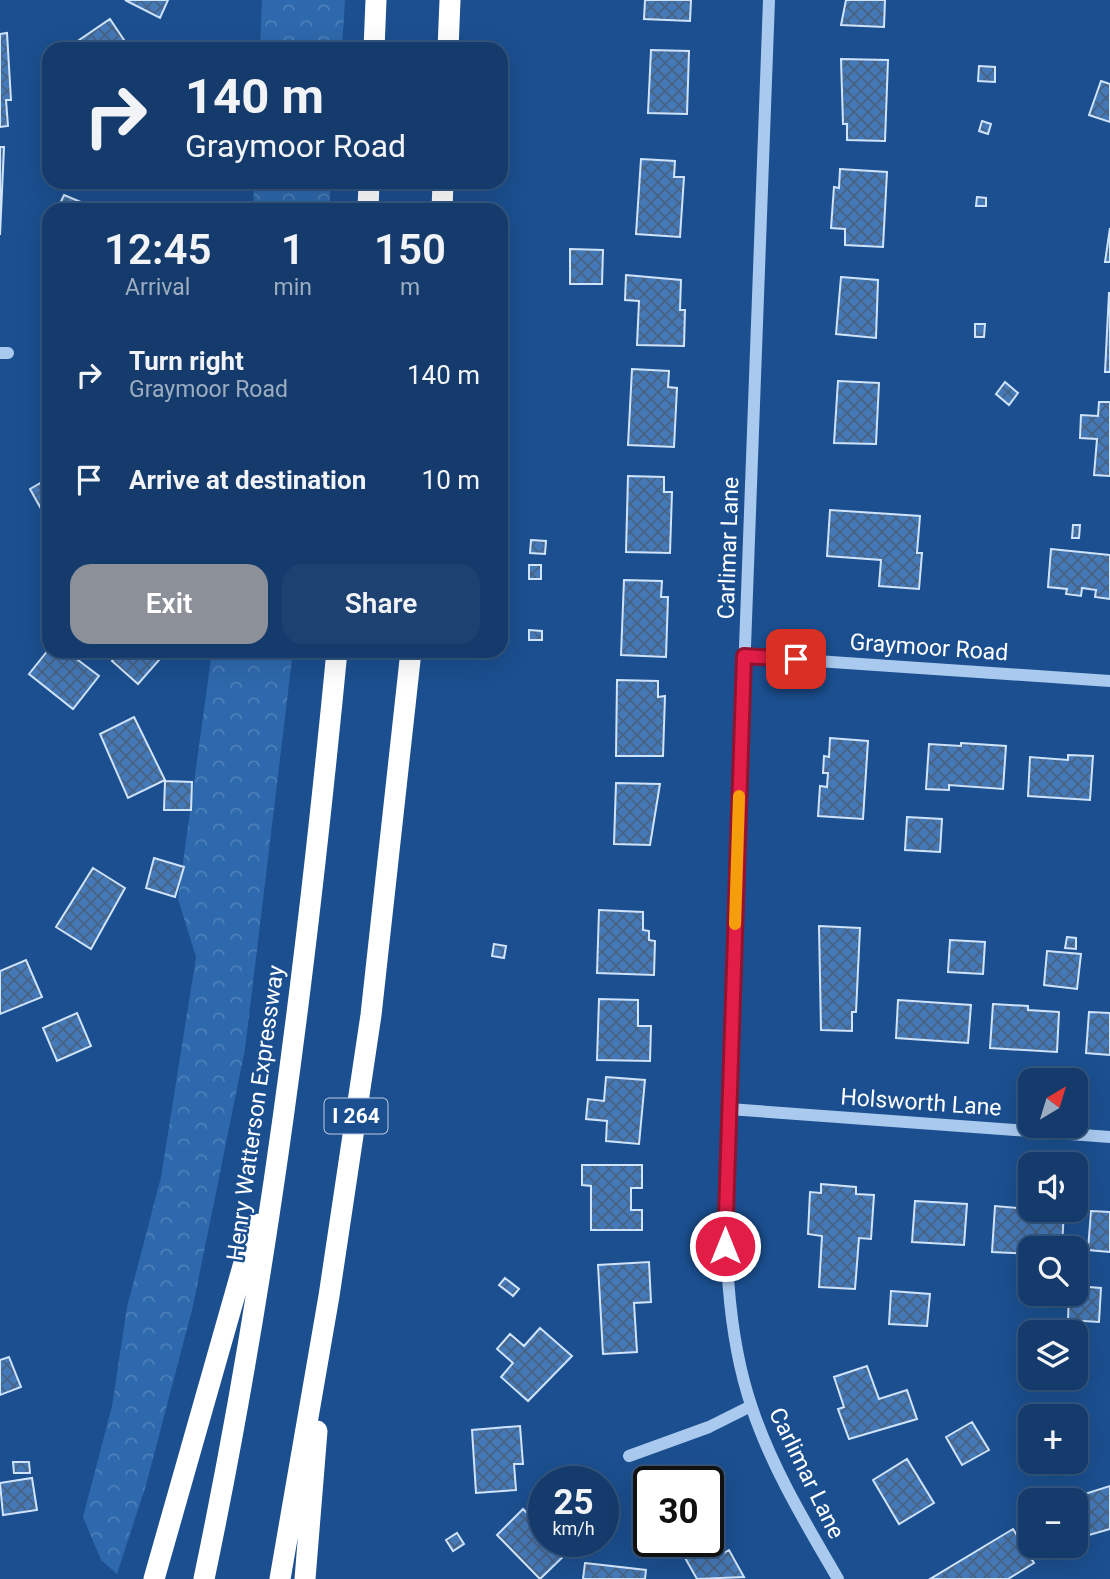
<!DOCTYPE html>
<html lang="en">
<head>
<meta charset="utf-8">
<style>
	:root { --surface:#143b6b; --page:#1d4271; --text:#f1f3f6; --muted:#9dadc1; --line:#33557e; --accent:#8c9099 }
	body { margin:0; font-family:Roboto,sans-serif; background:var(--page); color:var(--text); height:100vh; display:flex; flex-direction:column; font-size:26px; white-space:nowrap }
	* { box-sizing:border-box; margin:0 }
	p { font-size:23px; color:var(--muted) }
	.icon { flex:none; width:38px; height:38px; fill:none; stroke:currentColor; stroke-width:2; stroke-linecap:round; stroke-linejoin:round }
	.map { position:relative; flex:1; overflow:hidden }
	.side { position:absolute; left:42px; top:203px; width:466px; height:455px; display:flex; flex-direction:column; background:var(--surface); border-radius:21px; box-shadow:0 7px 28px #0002,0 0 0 2px var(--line) }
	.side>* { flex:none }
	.hud { position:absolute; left:42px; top:42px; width:466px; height:147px; border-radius:21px; box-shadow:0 7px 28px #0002,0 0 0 2px var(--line); background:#143b6b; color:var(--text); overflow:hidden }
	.needle { width:46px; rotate:38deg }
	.fabs { position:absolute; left:1018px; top:1068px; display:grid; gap:14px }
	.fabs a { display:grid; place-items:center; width:70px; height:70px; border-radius:14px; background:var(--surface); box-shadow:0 7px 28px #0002,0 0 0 2px var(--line); font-size:35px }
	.speed { position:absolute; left:528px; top:1466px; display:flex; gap:14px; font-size:35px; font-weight:700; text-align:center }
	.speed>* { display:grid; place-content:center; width:91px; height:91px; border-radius:50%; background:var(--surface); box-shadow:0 7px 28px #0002,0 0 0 2px var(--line); line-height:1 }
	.speed small { font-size:18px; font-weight:400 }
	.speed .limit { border:4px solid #111; border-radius:10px; background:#fff; color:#111 }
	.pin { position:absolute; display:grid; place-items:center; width:60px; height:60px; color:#fff; margin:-30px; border-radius:14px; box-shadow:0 4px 10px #0006 }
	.me { position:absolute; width:77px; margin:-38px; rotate:0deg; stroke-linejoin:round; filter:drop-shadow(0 0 5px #0008) }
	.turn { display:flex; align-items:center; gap:24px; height:147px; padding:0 28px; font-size:32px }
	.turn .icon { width:91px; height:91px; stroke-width:2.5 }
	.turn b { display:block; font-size:49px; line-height:60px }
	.eta { display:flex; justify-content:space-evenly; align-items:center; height:119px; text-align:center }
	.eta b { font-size:42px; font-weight:600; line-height:49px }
	.cta { display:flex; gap:14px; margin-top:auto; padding:14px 28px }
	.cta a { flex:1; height:80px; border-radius:21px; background:var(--accent); color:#fff; font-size:28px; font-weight:600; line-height:80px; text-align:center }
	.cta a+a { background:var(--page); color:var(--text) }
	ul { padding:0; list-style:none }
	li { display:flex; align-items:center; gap:21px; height:105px; padding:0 28px }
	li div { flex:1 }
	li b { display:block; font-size:26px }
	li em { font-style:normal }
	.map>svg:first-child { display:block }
	.forest { fill:url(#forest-crowns) }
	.building { fill:url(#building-cross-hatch); stroke:#cfe3fa; stroke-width:2 }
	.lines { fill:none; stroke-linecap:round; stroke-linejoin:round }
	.minor { stroke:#a9c9ee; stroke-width:12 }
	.highway { stroke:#fff; stroke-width:21 }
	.route-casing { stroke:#92132f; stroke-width:18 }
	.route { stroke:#e11d48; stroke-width:12 }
	.slow { stroke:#f59e0b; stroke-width:12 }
	.labels { text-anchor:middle; stroke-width:5; stroke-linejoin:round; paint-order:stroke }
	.shield { fill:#1b4f8f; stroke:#bbcadd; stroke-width:2 }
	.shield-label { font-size:21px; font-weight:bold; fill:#fff }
	.street-label { font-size:23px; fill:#fff; stroke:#1b4f8f }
</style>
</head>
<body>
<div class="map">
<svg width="1110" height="1579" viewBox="0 0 1110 1579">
	<defs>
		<pattern id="forest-crowns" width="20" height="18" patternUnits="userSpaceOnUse" patternTransform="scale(1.75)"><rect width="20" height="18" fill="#2e69ad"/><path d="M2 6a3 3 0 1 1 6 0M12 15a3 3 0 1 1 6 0" fill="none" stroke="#4d80b9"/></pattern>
		<pattern id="building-cross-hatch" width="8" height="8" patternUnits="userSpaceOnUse" patternTransform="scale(1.75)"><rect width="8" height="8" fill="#4478b7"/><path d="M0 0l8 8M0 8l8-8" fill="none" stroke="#486282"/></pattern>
	</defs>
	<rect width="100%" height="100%" fill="#1b4f8f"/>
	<path class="forest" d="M262 0H345L342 49H260Z
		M254 182H331L329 210H253Z
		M212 651H293L245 1049 193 1306 146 1485 117 1574 101 1560 83 1517 112 1406 127 1307 161 1177 196 957 178 899Z"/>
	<path class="building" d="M125 0H168L160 18Z
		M645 0H691L690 21 644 19Z
		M846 0H885L884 27 841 25Z
		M110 19 130 49H66Z
		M7 33 11 100H6L8 126 0 127V34Z
		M651 50 689 51 687 114 648 113Z
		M841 59 888 60 885 141 847 140V124H843Z
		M979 66 995 67V82L978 81Z
		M1101 81 1110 84V122L1089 115Z
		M982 121 991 124 988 134 979 131Z
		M0 147H4L0 235Z
		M641 159 675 161 674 177H684L680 237 636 234Z
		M840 169 887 172 883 247 845 245V229L831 228 834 187 839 188Z
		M64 195 100 210H57Z
		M977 197 986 198V206H976Z
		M1110 228V262H1105Z
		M570 249 603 250 602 284H570Z
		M626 275 681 280 680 310H685L684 346 637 345 639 301 625 300Z
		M841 277 878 280 876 338 836 334Z
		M1109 293H1110V372H1105Z
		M975 324H985L984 337H975Z
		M632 369 669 371 668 387 677 388 674 447 628 445Z
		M838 381 879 383 876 444 834 443Z
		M1005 382 1018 393 1009 405 996 394Z
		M1099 402H1110V476L1094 475 1097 439 1080 438 1081 415 1098 416Z
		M628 476 664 477V492H672L670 553 626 552Z
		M49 478V523L30 489Z
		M830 510 920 516 917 553H922L919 589 879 586 881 560 827 556Z
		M1073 525H1080L1079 538H1072Z
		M531 540 546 541 545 554 530 553Z
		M1051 549 1110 555V599L1095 597 1096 590 1082 588 1081 596 1066 594 1067 589 1048 587Z
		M529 565H541V579H529Z
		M624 580 662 581 661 597H668L666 657 621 655Z
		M529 630 542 631V640H529Z
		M49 649 66 651 99 676 73 709 29 674Z
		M122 651H150L160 659 138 684 112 661Z
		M617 680 658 681V697L665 696 663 756H616Z
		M134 717 165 780 128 798 100 734Z
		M830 738 868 741 863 819 818 816 820 786 827 787 828 773H823L824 756 829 757Z
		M961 743 1006 746 1003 789 949 785V790L926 789 929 744 961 746Z
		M1068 755 1093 756 1090 800 1028 796 1030 757 1068 760Z
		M165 781 192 782 191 810H164Z
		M616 783 660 784 650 845 614 844Z
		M907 817 942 819 940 852 905 850Z
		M154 858 184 867 175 897 146 888Z
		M93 868 125 888 91 949 56 927Z
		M599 910 643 912V930L649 931V940L655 941 654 975 597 973Z
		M819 926 860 928 856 1012H852V1031L821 1030Z
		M1067 937 1076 938V949L1065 948Z
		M950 940 985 942 983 974 948 972Z
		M494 944 506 946 504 958 492 956Z
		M1047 951 1081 954 1077 989 1044 985Z
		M26 960 42 997 0 1014V971Z
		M599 999 638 1000V1026H651L650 1061 597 1060Z
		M898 1000 971 1005 968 1043 896 1038Z
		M993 1004 1028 1006V1010L1059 1012 1057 1052 990 1048Z
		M1089 1012 1110 1013V1055L1086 1053Z
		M77 1013 91 1046 57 1061 43 1028Z
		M606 1077 645 1080 639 1144 606 1141 607 1121 586 1119 588 1099 604 1101Z
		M582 1165H642V1188H631V1210H642V1230H591V1186L582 1185Z
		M821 1184 856 1187V1194L874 1195 871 1239 859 1238 855 1289 819 1287 822 1236 808 1234 810 1192 821 1193Z
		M915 1201 967 1204 964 1245 912 1242Z
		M1018 1201 1031 1202V1209H1064L1062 1248H1031V1254L992 1252 995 1206 1018 1208Z
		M1091 1211 1110 1212V1252L1088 1250Z
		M649 1262 651 1302 634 1303 637 1352 603 1354 598 1265Z
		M505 1278 519 1289 513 1296 499 1285Z
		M1076 1286 1101 1288 1099 1322 1068 1320 1069 1293H1076Z
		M891 1291 930 1294 927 1326 889 1324Z
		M540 1328 572 1356 528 1401 501 1377 513 1363 497 1349 510 1334 524 1346Z
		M9 1357 21 1387 0 1395V1360Z
		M867 1366 879 1399 907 1390 917 1419 849 1439 838 1409 844 1407 834 1377Z
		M972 1422 989 1450 962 1465 946 1437Z
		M520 1426 523 1464H514L516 1490 476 1493 472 1430Z
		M907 1459 934 1503 899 1524 873 1480Z
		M13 1462H29L30 1473H14Z
		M32 1478 37 1510 3 1515 0 1483Z
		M1110 1486V1529L1082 1537 1076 1520V1500L1069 1499Z
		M523 1509 544 1530V1542H562L570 1550 540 1579 497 1535Z
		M1013 1529 1034 1563 1008 1579H930Z
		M709 1532 722 1554 729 1550 744 1577 697 1579 680 1549 693 1542H709Z
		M457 1533 464 1544 453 1551 446 1540Z
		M585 1563 646 1570 645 1579H583Z"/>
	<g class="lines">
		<path class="minor" d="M769 0 726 1159C725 1241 725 1329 752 1408 772 1468 806 1524 838 1579
			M0 353H8
			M744 656 1110 681
			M729 1109 1110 1137
			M629 1456 709 1427 751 1406"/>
		<path class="highway" d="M374 49 376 0
			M448 49 450 0
			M368 210 369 182
			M442 210 443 182
			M154 1579 255 1224
			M204 1579C268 1274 307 961 337 651
			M280 1579 329 1296 371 1015 411 651
			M305 1579 317 1431"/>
	</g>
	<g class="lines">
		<defs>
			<path id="route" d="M725 1246 744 656 796 659"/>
		</defs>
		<use href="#route" class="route-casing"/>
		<use href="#route" class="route"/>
		<path class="slow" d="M735 924 739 796"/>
	</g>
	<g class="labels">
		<rect class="shield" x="324.5" y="1098.5" width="63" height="35" rx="5"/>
		<g class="shield-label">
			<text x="356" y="1123">I 264</text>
		</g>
		<g class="street-label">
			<text transform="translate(728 548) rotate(-88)" y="8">Carlimar Lane</text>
			<text transform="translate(929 647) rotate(4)" y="8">Graymoor Road</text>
			<text transform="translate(921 1102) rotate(4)" y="8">Holsworth Lane</text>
			<text transform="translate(255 1113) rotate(-82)" y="8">Henry Watterson Expressway</text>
			<text transform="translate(807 1473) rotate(64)" y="8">Carlimar Lane</text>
		</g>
	</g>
</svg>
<div class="fabs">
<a><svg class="needle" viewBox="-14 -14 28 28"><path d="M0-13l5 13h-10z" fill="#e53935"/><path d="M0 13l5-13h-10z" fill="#9dadc1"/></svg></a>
<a><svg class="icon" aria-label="sound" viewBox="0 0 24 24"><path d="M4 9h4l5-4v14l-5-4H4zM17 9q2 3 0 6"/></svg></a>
<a><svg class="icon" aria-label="search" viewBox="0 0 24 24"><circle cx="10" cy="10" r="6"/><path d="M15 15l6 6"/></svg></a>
<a><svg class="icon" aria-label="layers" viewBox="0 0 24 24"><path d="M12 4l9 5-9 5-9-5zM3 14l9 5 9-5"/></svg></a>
<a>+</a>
<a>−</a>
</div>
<div class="speed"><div>25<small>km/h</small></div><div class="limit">30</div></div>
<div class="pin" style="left:796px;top:659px;background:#d93025"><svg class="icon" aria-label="arrive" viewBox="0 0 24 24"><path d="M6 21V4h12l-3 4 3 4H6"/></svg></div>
<svg class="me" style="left:725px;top:1246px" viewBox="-20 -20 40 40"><circle r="17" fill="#e11d48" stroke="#fff" stroke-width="3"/><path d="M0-11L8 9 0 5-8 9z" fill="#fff"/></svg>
<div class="hud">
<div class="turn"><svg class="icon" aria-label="right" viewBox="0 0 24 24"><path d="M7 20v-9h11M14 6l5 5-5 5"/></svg><div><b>140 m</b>Graymoor Road</div></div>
</div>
<section class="side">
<div class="eta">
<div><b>12:45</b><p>Arrival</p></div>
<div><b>1</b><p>min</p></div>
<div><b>150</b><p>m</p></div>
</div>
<ul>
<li><svg class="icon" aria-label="right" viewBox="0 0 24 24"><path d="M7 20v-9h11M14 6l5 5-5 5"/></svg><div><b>Turn right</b><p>Graymoor Road</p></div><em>140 m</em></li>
<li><svg class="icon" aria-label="arrive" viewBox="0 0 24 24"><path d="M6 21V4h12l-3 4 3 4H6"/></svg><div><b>Arrive at destination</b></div><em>10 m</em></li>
</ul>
<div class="cta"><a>Exit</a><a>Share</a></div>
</section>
</div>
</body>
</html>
